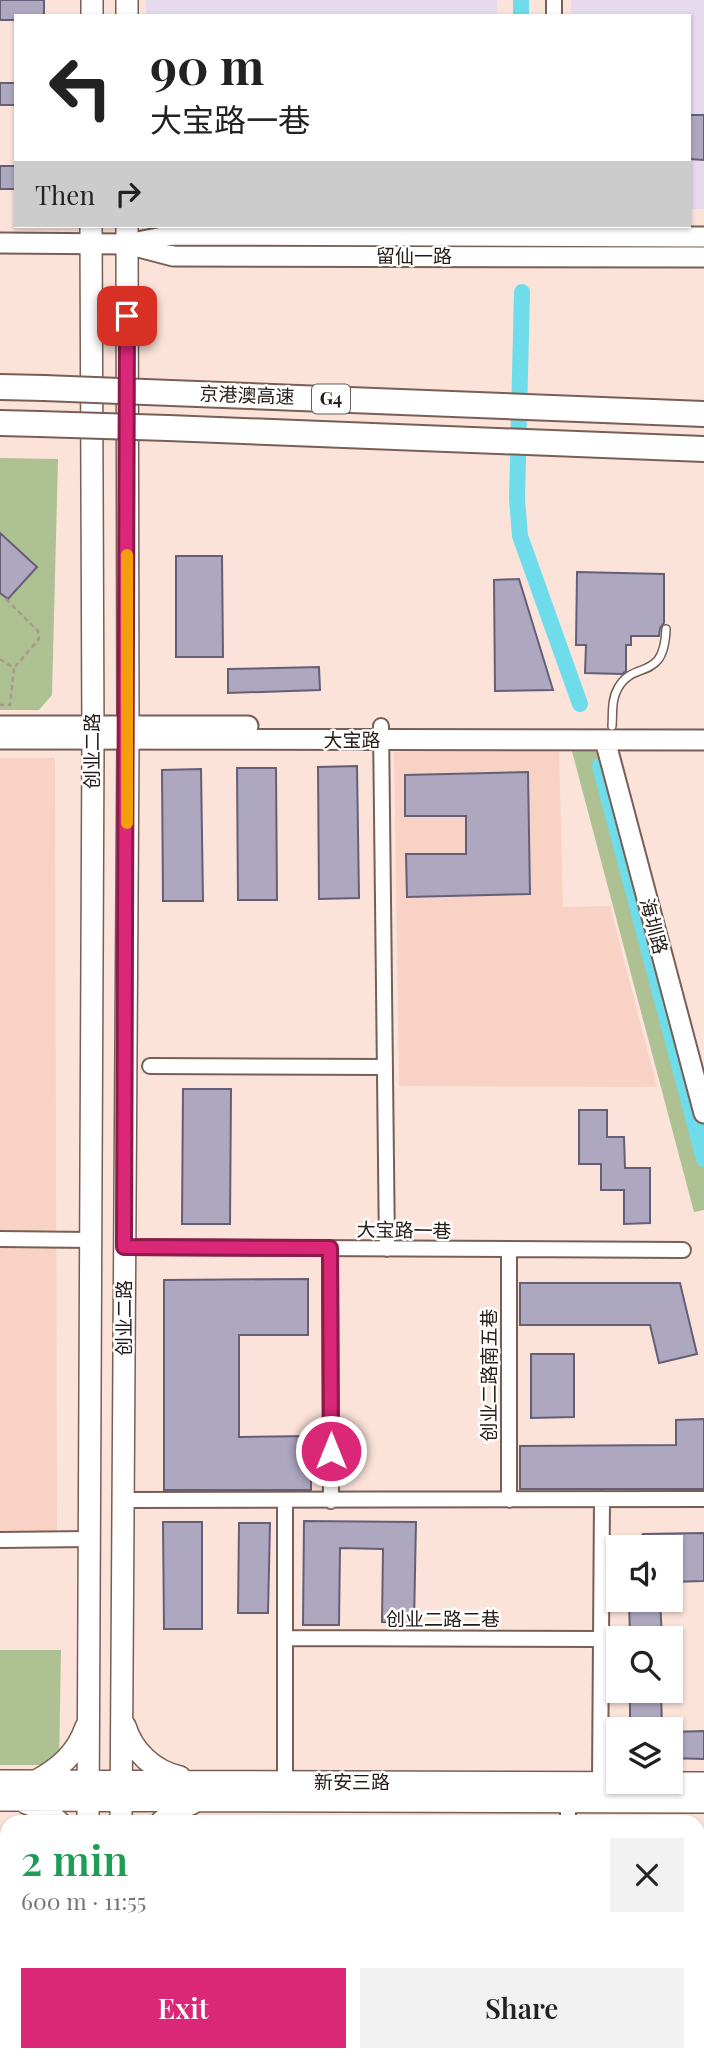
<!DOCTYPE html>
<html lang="en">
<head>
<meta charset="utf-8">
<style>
	:root { --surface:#fff; --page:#f2f2f2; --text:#222; --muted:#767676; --accent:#db2777 }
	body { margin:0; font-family:"Playfair Display","Noto Sans SC",serif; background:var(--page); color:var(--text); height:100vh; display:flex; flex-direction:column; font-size:26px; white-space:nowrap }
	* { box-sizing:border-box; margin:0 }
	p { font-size:23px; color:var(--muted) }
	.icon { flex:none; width:38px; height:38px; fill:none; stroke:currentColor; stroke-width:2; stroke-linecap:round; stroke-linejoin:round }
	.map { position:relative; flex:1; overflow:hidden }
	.details { position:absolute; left:0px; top:1815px; width:705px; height:247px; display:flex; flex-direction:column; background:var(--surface); border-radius:21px 21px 0 0; box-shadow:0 2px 5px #0004 }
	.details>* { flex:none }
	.top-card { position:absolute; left:14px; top:14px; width:677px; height:214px; border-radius:0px; box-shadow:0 2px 5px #0004; background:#fff; color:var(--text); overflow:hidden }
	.tools { position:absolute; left:606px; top:1535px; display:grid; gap:14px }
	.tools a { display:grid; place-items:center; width:77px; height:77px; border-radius:0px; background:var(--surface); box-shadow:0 2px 5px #0004; font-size:35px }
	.pin { position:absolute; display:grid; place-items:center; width:60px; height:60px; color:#fff; margin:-30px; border-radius:14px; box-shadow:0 4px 10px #0006 }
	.me { position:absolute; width:77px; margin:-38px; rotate:0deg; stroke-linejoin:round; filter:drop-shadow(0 0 5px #0008) }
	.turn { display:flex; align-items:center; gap:24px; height:147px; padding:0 21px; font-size:32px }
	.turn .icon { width:91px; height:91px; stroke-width:2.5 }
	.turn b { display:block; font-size:49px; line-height:60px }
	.then { display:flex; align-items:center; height:66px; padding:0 21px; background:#0003; gap:14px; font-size:26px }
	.round { display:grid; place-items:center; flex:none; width:74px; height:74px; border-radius:0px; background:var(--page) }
	.headline { display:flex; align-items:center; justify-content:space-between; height:119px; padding:0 21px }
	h1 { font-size:42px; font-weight:600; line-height:52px; color:#1e9e55 }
	.primary-button { display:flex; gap:14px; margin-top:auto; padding:14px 21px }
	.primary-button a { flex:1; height:80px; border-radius:0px; background:var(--accent); color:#fff; font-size:28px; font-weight:600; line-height:80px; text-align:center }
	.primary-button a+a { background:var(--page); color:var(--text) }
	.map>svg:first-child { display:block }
	.commercial { fill:#e5daee }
	.built { fill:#f8d3c5 }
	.green { fill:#aec192 }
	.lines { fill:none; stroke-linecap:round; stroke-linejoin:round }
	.canal { stroke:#6edcea; stroke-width:16 }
	.building { fill:#ada7c0; stroke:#655f76; stroke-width:2 }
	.lane-casing { stroke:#785f55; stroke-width:10 }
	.street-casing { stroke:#785f55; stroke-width:18 }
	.secondary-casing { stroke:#785f55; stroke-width:23 }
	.primary-casing { stroke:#785f55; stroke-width:24 }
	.highway-casing { stroke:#785f55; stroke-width:28 }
	.path { stroke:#aa9890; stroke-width:2.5; stroke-dasharray:5 3.5; stroke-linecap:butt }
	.lane { stroke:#fff; stroke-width:7 }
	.street { stroke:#fff; stroke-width:14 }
	.secondary { stroke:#fff; stroke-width:19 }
	.primary { stroke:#fff; stroke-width:21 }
	.highway { stroke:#fff; stroke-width:24 }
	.highway-bridge-casing { stroke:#785f55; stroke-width:28; stroke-linecap:butt }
	.highway-bridge { stroke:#fff; stroke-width:24 }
	.route-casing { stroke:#8e194d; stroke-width:18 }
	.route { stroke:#db2777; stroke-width:12 }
	.slow { stroke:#f59e0b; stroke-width:12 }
	.labels { text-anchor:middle; stroke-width:5; stroke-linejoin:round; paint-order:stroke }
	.shield { fill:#fff; stroke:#665f5c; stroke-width:2 }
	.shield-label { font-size:18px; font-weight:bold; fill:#241a16 }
	.street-label { font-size:19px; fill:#241a16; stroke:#fff }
</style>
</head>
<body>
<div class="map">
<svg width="704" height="2060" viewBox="0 0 704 2060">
	<rect width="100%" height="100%" fill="#fbe3da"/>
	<path class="commercial" d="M146 0H497V16H146Z
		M571 0H704V209H690V16H571Z"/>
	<path class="built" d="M559 748 563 907 610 906 657 1087 399 1086 394 752Z
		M0 758H55L57 1535 0 1536Z
		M698 1840H704V2060H593V2055L698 2054Z"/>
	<path class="green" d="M0 458 58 459 52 695 39 710H0Z
		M569 740H605L704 1097V1210L694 1212Z
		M0 1650H61L59 1765H0Z"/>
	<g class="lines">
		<path class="canal" d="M521 0V16
			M522 292 517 499 520 536 580 704
			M600 766 704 1159"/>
	</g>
	<path class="building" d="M0 0H44V16H16V20H0Z
		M0 83H16V105H0Z
		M690 115H704V160L690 159Z
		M0 166H16V189H0Z
		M0 533 37 567 8 599 0 593Z
		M176 556H222L223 657H176Z
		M577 572 664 574V623L660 628 659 636H631V645H626V671L622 674 585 673 586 645H576Z
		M519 579 553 690 495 691 494 580Z
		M319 667 320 690 228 693V669Z
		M357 766 359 898 319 899 318 767Z
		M237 768H276L277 900H238Z
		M201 769 203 901H163L162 770Z
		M528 772 530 894 407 897 406 854H466V816H405V775Z
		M183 1089H231L230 1224H182Z
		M579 1110H607V1137H624L625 1168H650V1223L624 1224V1190H601V1164H579Z
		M308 1279V1335H239V1437L311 1436V1490H164V1280Z
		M520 1283H680L697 1354 659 1363 650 1325H520Z
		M531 1354H574V1417L531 1418Z
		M704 1419V1489H520V1446L676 1445V1420Z
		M304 1521 416 1522 414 1623 382 1622 383 1549 340 1548 339 1625H303Z
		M163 1522H202V1629H164Z
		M239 1523H270L268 1613H238Z
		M704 1533V1581L670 1582V1547H634L643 1534Z
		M629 1600H660L662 1638H630Z
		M630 1690H661L662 1729H630Z
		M704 1731V1759L670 1758V1732Z"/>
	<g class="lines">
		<defs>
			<path id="lane" d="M612 726C613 714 611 700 618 688 634 659 664 683 666 629"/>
			<path id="street" d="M554 16V0
				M381 726 387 1249
				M150 1066 385 1067
				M0 1239 90 1240
				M125 1247 683 1250
				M330 1248 331 1501
				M509 1250V1500
				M123 1500 704 1499
				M0 1540 89 1539
				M286 1638 601 1639
				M285 1782V1501
				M600 1783 602 1499
				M568 1822V1802
				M566 2060V2054"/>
			<path id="secondary" d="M0 243 127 244 173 235 704 237
				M131 245 173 256 704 257
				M0 726H248
				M0 739 704 740
				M605 740 704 1113"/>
			<path id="primary" d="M92 16V0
				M127 16V0
				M125 1726C133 1752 154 1771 180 1777
				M0 1781 704 1783
				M36 1781C60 1768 77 1753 86 1727
				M0 1800 704 1802
				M26 1803 42 1809 59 1822
				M88 1822 93 740 91 226
				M121 1822 128 740 127 226
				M161 1822 175 1811 193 1803
				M87 2060V2054
				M120 2060V2054"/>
			<path id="highway" d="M0 387 44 388
				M171 393 704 414
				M0 423 39 424
				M168 428 704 449"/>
		</defs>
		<use href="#lane" class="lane-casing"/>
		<use href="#street" class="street-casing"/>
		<use href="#secondary" class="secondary-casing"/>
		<use href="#primary" class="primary-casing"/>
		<use href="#highway" class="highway-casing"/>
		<path class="path" d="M6 599 38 631 39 639 14 668
			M0 659 14 668 10 705H0"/>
		<use href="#lane" class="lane"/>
		<use href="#street" class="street"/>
		<use href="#secondary" class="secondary"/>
		<use href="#primary" class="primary"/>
		<use href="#highway" class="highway"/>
		<defs>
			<path id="highway-bridge" d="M44 388 171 393
				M39 424 168 428"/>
		</defs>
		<use href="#highway-bridge" class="highway-bridge-casing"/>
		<use href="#highway-bridge" class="highway-bridge"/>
	</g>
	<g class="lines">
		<defs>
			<path id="route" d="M127 316 124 1247 330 1248 331 1451"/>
		</defs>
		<use href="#route" class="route-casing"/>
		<use href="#route" class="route"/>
		<path class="slow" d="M127 823V555"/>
	</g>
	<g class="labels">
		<rect class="shield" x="312" y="384.5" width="38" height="29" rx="5"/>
		<g class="shield-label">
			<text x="331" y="405">G4</text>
		</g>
		<g class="street-label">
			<text x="414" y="263">留仙一路</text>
			<text transform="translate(247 395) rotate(2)" y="7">京港澳高速</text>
			<text x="352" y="747">大宝路</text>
			<text transform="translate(92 751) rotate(-90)" y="7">创业二路</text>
			<text transform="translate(654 926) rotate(75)" y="7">海圳路</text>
			<text transform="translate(404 1230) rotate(1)" y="7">大宝路一巷</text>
			<text transform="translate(124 1318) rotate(-90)" y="7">创业二路</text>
			<text transform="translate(489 1375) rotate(-90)" y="7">创业二路南五巷</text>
			<text x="443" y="1626">创业二路二巷</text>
			<text x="352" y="1789">新安三路</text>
		</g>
	</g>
</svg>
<div class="tools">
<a><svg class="icon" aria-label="sound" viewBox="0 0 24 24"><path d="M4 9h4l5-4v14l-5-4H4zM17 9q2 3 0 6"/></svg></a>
<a><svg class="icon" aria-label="search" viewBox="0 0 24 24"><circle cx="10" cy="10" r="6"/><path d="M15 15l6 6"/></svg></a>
<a><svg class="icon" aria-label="layers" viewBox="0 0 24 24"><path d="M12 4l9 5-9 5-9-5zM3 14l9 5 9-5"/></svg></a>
</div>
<div class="pin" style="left:127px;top:316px;background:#d93025"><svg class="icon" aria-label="arrive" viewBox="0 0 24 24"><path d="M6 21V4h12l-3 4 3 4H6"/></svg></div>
<svg class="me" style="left:331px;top:1451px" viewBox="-20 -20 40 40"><circle r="17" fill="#db2777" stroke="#fff" stroke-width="3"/><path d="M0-11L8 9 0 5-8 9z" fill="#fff"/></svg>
<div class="top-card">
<div class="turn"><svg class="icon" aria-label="left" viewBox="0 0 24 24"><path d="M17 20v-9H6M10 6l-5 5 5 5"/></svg><div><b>90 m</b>大宝路一巷</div></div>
<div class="then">Then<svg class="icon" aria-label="right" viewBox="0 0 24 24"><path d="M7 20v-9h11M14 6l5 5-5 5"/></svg></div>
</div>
<section class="details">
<div class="headline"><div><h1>2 min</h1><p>600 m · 11:55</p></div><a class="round"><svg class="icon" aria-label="close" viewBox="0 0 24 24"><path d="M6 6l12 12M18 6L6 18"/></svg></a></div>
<div class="primary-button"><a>Exit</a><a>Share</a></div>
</section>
</div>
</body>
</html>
